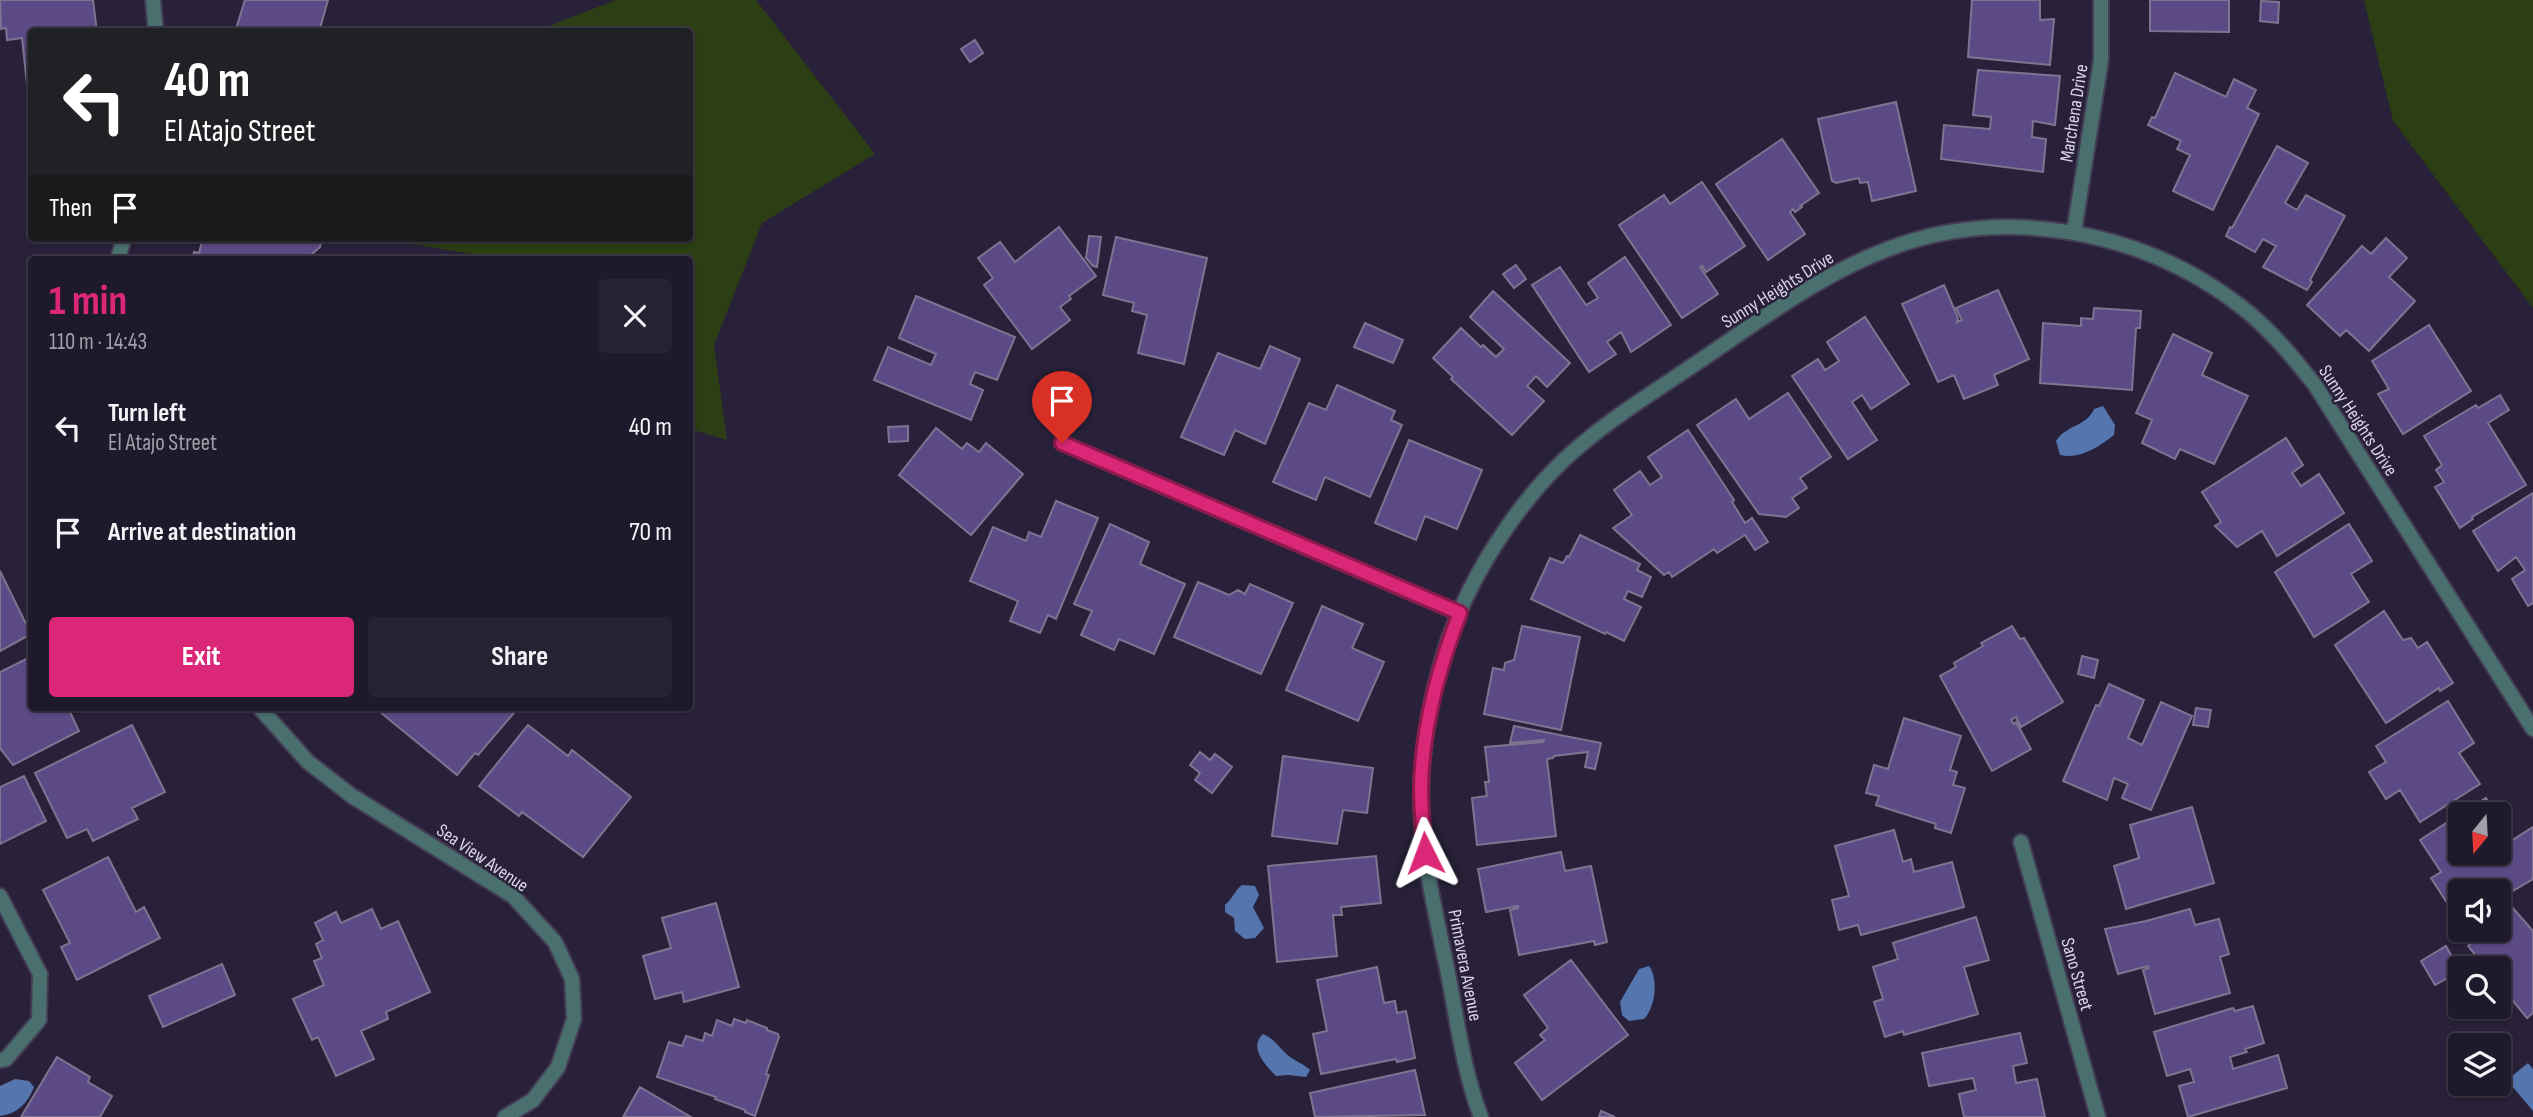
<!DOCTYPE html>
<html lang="en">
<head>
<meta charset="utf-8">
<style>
	:root { --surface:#1e192b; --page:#262233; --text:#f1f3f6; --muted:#a1a0a9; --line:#3c3847; --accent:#db2777 }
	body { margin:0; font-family:"Sofia Sans Condensed",sans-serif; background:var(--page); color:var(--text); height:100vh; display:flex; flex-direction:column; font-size:26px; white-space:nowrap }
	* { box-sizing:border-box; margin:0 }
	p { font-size:23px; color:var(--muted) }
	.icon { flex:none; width:38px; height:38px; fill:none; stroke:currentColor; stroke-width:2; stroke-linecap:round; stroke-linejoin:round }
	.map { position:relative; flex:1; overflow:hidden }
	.sheet { position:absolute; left:28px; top:256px; width:665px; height:455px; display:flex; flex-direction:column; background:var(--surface); border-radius:7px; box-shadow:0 2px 5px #0004,0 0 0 2px var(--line) }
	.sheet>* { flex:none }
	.top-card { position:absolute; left:28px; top:28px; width:665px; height:214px; border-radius:7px; box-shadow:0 2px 5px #0004,0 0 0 2px var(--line); background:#202124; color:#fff; overflow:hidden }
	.needle { width:46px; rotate:198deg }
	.fabs { position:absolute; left:2448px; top:802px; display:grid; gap:14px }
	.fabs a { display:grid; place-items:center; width:63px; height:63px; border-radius:7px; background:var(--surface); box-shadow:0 2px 5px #0004,0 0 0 2px var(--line); font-size:35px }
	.pin { position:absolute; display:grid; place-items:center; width:60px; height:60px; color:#fff; margin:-72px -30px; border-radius:50% 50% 50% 0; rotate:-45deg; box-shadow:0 0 7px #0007 }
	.pin .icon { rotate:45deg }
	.me { position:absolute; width:77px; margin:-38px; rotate:357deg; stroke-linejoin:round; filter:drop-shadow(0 0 5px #0008) }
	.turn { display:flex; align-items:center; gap:24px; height:147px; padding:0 21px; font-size:32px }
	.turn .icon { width:91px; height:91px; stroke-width:2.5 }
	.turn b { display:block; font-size:49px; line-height:60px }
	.then { display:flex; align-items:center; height:66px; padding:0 21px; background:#0003; gap:14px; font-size:26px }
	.round { display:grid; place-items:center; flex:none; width:74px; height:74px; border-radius:7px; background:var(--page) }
	.summary { display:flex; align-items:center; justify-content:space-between; height:119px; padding:0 21px }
	h1 { font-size:42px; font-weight:700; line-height:52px; color:var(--accent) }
	.cta { display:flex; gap:14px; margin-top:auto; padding:14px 21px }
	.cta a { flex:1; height:80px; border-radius:7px; background:var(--accent); color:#fff; font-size:28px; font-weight:700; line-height:80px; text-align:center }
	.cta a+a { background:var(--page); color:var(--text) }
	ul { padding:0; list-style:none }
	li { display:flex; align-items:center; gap:21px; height:105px; padding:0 21px }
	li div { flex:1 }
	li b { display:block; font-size:26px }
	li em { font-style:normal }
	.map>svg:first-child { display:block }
	.green { fill:#2c3e14 }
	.water { fill:#5575ae }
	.building { fill:#5c4a86; stroke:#7c7591; stroke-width:2 }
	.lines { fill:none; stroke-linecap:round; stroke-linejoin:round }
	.minor-casing { stroke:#443e55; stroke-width:18 }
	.minor { stroke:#496f6e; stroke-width:14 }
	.route-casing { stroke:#8e194d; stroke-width:18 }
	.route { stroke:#db2777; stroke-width:12 }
	.labels { text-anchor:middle; stroke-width:5; stroke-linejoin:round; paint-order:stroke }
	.street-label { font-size:19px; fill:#dad6e6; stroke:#282139 }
</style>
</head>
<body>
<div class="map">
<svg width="2533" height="1117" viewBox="0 0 2533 1117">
	<rect width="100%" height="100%" fill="#282139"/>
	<path class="green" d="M616 0H756L875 154 762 223 714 345 727 440 690 429V259H478V255L395 241 396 238H690V32L536 31Z
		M2364 0H2533V308L2393 121Z"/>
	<path class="water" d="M2103 406 2115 425 2114 435C2099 447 2079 460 2060 455L2056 441C2066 425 2087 426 2094 409Z
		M1242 885 1255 886 1259 895 1253 907 1264 928 1255 938 1245 939 1235 931 1234 918 1225 912V905C1233 898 1235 890 1242 885Z
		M1649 966C1659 979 1655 1008 1644 1019L1629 1021 1622 1015 1620 1002 1639 969Z
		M1263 1034C1275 1039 1280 1049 1290 1057 1297 1062 1304 1064 1310 1070L1306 1077 1288 1075 1276 1076C1266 1066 1248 1047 1263 1034Z
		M2528 1063 2533 1069V1111L2507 1080Z
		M15 1079 29 1081 34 1087C28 1103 17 1114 0 1116V1086Z"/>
	<path class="building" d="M0 0H93L97 32H32V85H27L22 38 7 40 6 28 1 29Z
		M245 0H328L319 32H235Z
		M1972 0H2040V20L2054 19 2050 65 1968 57Z
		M2150 0H2229V32L2150 31Z
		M2261 1 2279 2 2278 23 2260 21Z
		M975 40 983 53 970 62 961 49Z
		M1978 70 2060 76 2055 125 2033 121 2032 137 2046 139 2043 172 1941 159 1944 125 1990 129 1991 117 1973 115Z
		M2175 73 2226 97 2234 79 2256 90 2247 108 2259 114 2213 210 2173 191 2190 155 2177 149 2181 141 2148 125 2152 117 2155 118Z
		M1896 102 1916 191 1872 201 1868 182 1860 183 1859 178 1836 183 1832 181 1818 119Z
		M1782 139 1819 193 1800 206 1802 207 1795 212 1793 209 1790 212 1805 234 1768 260 1716 184Z
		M2277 146 2308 163 2285 203 2297 210 2306 195 2345 216 2310 280 2312 282 2307 290 2263 267 2276 246 2263 239 2255 252 2226 236 2230 227 2232 228Z
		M1702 182 1745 246 1706 272 1702 266 1700 267 1718 294 1682 318 1619 225 1664 195 1670 204Z
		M1059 227 1096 276 1069 296 1071 299 1060 307 1070 320 1032 349 984 285 993 278 978 258 1000 242 1015 262Z
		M1089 236 1101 237 1097 267 1093 266 1086 258Z
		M1116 237 1207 258 1184 364 1138 353 1147 315 1132 311 1134 303 1103 295Z
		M203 238H322L320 247 312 254 319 259H192L194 252 199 253Z
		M2386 238 2407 258 2389 277 2415 301 2369 351 2346 330 2340 336 2307 305 2362 246 2371 254Z
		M1625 257 1671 325 1631 352 1621 332 1607 342 1616 354 1589 372 1532 285 1560 267 1586 305 1598 298 1588 283Z
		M1516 265 1526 279 1514 288 1503 274Z
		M1944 285 1958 318 1957 322 1962 320 1956 308 1998 290 2029 359 1994 375 1998 385 1964 399 1954 375 1938 382 1902 304Z
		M1493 291 1570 363 1547 387 1536 376 1527 386 1544 401 1512 435 1451 379 1453 377 1433 358 1461 328 1481 347 1483 345 1496 357 1504 349 1470 317Z
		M916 296 1015 337 997 380 975 372 970 384 983 390 971 420 874 380 888 347 931 365 936 354 899 338Z
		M2094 308 2141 311 2140 328H2136L2132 390 2040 383 2043 323 2081 326V318L2093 319Z
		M1865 317 1909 384 1871 409 1862 395 1852 402 1877 440 1848 459 1792 376 1818 359 1825 370 1839 361 1827 342Z
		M1365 323 1403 340 1393 363 1354 347Z
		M2429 325 2471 391 2403 434 2378 394 2389 389 2372 361Z
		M2173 334 2212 353 2202 375 2248 396 2214 464 2180 449 2175 459 2142 443 2152 420 2136 413Z
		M1270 346 1300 359 1265 444 1235 430 1224 455 1181 437 1218 353 1260 369Z
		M1337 385 1395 411 1391 420 1402 425 1370 497 1325 477 1316 500 1273 482 1309 403 1326 410Z
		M1788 393 1831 457 1800 478 1807 488 1792 498 1799 508 1786 517 1759 514 1697 425 1736 399 1749 419Z
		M2500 395 2509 410 2488 423 2526 485 2472 517 2473 519 2460 528 2435 487 2444 482 2436 470 2442 465 2424 436 2476 405 2478 408Z
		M908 426V441L889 442 888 427Z
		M936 428 962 449 967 443 979 452 986 443 1023 474 971 535 899 475Z
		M1688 430 1734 500 1732 502 1745 523 1752 518 1768 542 1755 550 1745 535 1717 553 1714 549 1672 577 1669 572 1664 575 1613 528 1632 515 1614 490 1640 471 1650 485 1662 477 1648 457Z
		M2286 438 2303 465 2292 473 2301 486 2319 474 2344 513 2277 556 2262 531 2237 547 2215 526 2221 522 2202 492Z
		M1409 440 1482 470 1457 529 1425 516 1416 540 1375 523Z
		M2533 493V603L2528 606 2512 579 2525 570 2516 557 2498 571 2473 531Z
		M1056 501 1098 518 1056 619 1048 615 1040 633 1010 621 1018 601 970 581 993 527 1026 541 1029 532 1041 537Z
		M1110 524 1149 542 1140 564 1185 584 1154 654 1119 639 1114 650 1081 635 1092 611 1074 604Z
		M2349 524 2372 561 2351 574 2369 602 2314 637 2275 572Z
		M1580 535 1640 564 1637 570 1651 577 1642 597 1628 591 1624 599 1641 607 1624 641 1606 632 1605 634 1531 599 1550 558 1563 563 1567 556 1569 557Z
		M0 571 31 634 0 651Z
		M1198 582 1229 595 1238 590 1245 594 1250 584 1293 603 1261 674 1174 637Z
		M1322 606 1363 624 1352 648 1384 662 1358 721 1286 690Z
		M2384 611 2403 640 2411 638 2418 648 2427 642 2453 683 2440 691 2439 688 2386 723 2335 645Z
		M1522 626 1580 637 1561 730 1484 714 1493 668 1504 670 1505 663 1514 660Z
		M2012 626 2020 639 2024 638 2063 702 2021 727 2016 717 2011 720 2014 724 2016 722 2031 749 1992 771 1940 676 1956 667 1954 663 1983 646 1981 643Z
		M32 656V707H74L75 709 70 712 79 731 13 765 0 748V672Z
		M2082 656 2098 660 2094 678 2078 674Z
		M2109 684 2144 700 2128 738 2142 745 2161 702 2192 716 2151 810 2122 798 2128 784 2114 778 2107 800 2063 781 2096 705 2099 706Z
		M2448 701 2474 743 2459 753 2480 784 2420 822 2400 790 2386 799 2369 772 2386 762 2376 746Z
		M374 707H519L478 755 475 753 457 775Z
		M2196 708 2211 710 2208 727 2193 725Z
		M1904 718 1961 736 1950 770 1957 772 1953 785 1965 788 1951 833 1935 828 1936 824 1876 805 1879 796 1866 793 1874 765 1888 769Z
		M132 725 165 792 132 808 138 819 93 841 87 829 67 838 35 773Z
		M528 725 568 756 572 750 631 797 583 857 522 812 519 816 479 786Z
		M1514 726 1601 743 1595 769 1585 767 1588 752 1554 756 1553 758 1547 759 1556 836 1477 845 1472 798 1487 796 1485 782H1489L1485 747 1543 742 1544 740 1510 743Z
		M1200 752 1210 760 1215 754 1232 767 1212 793 1195 780 1200 773 1190 765Z
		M1283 756 1373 768 1367 813 1343 810 1337 844 1272 836Z
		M24 776 46 821 0 844V787Z
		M2486 798 2496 814H2461Z
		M2192 807 2214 883 2126 909 2114 866 2139 858 2130 825Z
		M2460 814V852H2499V819L2511 838 2505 842 2506 844 2533 827V879L2499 899V891H2460V902L2451 909 2431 878 2441 872 2420 840Z
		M1894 830 1903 862 1911 859 1914 872 1952 862 1964 907 1861 935 1858 925 1839 930 1832 900 1849 896 1835 846Z
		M1561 852 1565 871 1591 866 1607 942 1595 945 1594 941 1519 955 1510 910 1518 908V906L1486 912 1478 869Z
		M1376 856 1381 903 1341 907 1342 915H1333L1337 956 1277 962 1268 866Z
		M108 857 136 912 144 907 160 938 77 980 61 947 70 943 43 890Z
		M716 903 739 987 684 1002 682 992 655 999 643 956 671 948 662 918Z
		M2512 907 2533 931V1013L2527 1018 2499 984V968H2486L2468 946 2488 929H2499V920Z
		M372 909 381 929 398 921 430 992 386 1012 388 1019 361 1031 374 1059 336 1076 318 1037 312 1040 293 999 324 985 314 961 322 958 316 944 323 940 315 923 336 912 341 923Z
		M2190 909 2195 925 2219 919 2229 954 2220 957 2230 993 2155 1014 2143 970 2149 968 2148 966 2118 974 2105 929 2146 921Z
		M1976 917 1989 960 1964 967 1978 1014 1904 1035 1903 1031 1885 1037 1874 1002 1883 999 1873 967 1898 959 1893 943Z
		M2446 946 2460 971 2435 985 2421 961Z
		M1571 960 1628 1035 1542 1100 1515 1063 1545 1040 1540 1035 1548 1028 1524 995Z
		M222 964 235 995 163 1027 149 996Z
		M1377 967 1384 1003 1395 1001 1397 1013 1406 1011 1415 1058 1397 1062 1396 1059 1321 1074 1313 1034 1327 1031 1317 980Z
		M2253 1006 2264 1043 2245 1049 2247 1052 2230 1057 2233 1069 2278 1055 2287 1088 2188 1117 2179 1086 2194 1082 2190 1069 2167 1076 2154 1032 2233 1008 2235 1011Z
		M734 1019 746 1023 747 1020 767 1028V1030L778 1034 779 1037 766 1074 769 1075 755 1116 745 1112V1110L715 1099 716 1097 657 1077 669 1042 682 1046 686 1036 703 1041 705 1033 712 1036 717 1020 732 1026Z
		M2020 1033 2027 1063 2013 1066 2016 1083 2037 1079 2045 1117H1964L1959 1094 1976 1090 1973 1078 1929 1086 1922 1053Z
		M57 1057 90 1077 88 1082 112 1096 100 1117H21Z
		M1415 1070 1425 1115 1315 1117 1310 1093Z
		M640 1087 691 1117H623Z
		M1601 1111 1615 1117H1599Z"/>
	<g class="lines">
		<defs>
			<path id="minor" d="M153 0 156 32
				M2074 232 2101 60V0
				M118 259 124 238
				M1062 443 1459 613
				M259 707 308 762 352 796 513 896 555 942 572 979 574 1019 558 1067 533 1100 505 1117
				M2021 842 2098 1117
				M0 896 40 974 39 1020 6 1059 0 1060
				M1481 1117C1464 1073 1458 1025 1449 979 1441 938 1431 896 1425 855 1416 790 1424 722 1442 660 1464 584 1517 500 1576 449 1614 416 1657 390 1698 362 1759 321 1819 275 1888 249 2004 205 2141 230 2239 305 2269 328 2292 356 2315 385L2533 729"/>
		</defs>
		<use href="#minor" class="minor-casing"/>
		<use href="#minor" class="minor"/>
	</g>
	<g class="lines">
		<defs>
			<path id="route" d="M1062 443 1460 613C1438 669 1422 727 1421 788 1421 809 1423 831 1425 853"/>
		</defs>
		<use href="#route" class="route-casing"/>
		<use href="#route" class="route"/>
	</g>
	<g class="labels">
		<g class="street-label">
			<text transform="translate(2073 113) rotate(-81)" y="7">Marchena Drive</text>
			<text transform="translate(1777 289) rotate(-32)" y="7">Sunny Heights Drive</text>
			<text transform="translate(2359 420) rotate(57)" y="7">Sunny Heights Drive</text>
			<text transform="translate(483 857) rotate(34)" y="7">Sea View Avenue</text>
			<text transform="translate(1466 965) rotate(79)" y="7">Primavera Avenue</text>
			<text transform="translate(2078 974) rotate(74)" y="7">Sano Street</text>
		</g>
	</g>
</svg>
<div class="fabs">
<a><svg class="needle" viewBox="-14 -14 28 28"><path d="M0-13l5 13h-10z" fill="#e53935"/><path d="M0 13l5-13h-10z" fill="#a1a0a9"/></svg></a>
<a><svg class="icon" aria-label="sound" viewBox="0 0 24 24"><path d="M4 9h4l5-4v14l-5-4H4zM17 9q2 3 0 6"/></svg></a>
<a><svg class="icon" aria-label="search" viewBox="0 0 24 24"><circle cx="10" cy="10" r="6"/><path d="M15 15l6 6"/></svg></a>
<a><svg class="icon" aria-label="layers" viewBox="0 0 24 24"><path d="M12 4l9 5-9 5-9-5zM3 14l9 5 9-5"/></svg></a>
</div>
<div class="pin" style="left:1062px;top:443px;background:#d93025"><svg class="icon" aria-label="arrive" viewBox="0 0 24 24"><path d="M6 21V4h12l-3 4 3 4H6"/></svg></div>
<svg class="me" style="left:1425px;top:853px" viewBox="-20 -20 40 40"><path d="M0-17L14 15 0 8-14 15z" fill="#db2777" stroke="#fff" stroke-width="4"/></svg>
<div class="top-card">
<div class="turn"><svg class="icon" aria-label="left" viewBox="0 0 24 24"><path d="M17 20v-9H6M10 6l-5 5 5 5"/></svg><div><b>40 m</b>El Atajo Street</div></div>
<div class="then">Then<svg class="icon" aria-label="arrive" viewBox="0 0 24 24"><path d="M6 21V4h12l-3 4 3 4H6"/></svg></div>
</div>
<section class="sheet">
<div class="summary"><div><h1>1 min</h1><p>110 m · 14:43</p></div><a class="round"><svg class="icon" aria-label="close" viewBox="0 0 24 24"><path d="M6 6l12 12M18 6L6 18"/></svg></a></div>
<ul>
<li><svg class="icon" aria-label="left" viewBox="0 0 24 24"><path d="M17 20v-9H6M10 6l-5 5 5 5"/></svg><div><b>Turn left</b><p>El Atajo Street</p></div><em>40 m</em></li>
<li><svg class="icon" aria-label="arrive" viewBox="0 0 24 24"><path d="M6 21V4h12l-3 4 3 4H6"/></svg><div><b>Arrive at destination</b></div><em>70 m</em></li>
</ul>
<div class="cta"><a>Exit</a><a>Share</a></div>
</section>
</div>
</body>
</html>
